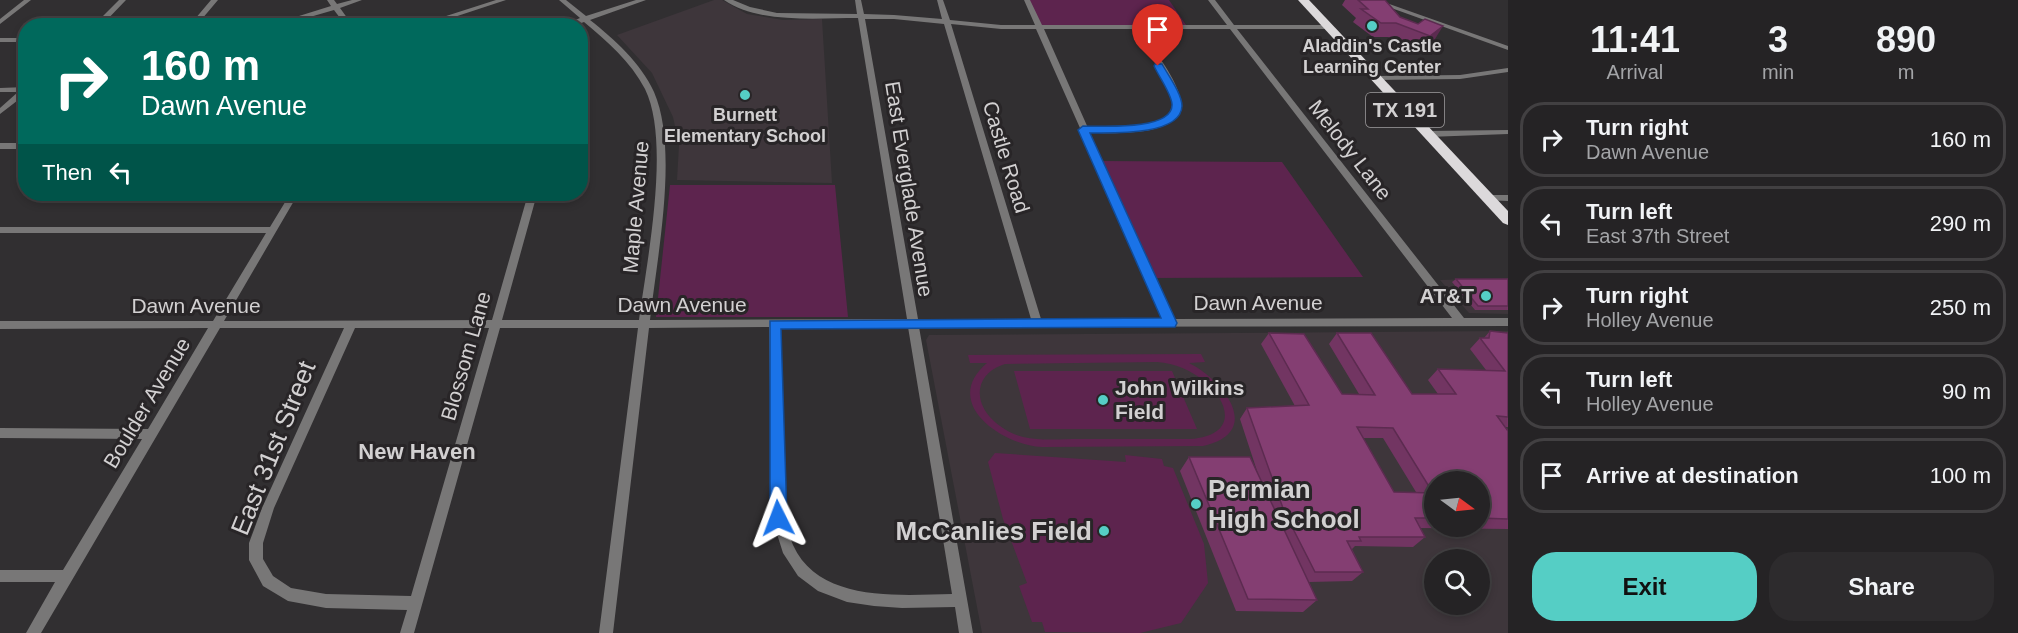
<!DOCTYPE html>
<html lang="en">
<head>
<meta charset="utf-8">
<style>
	:root { --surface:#252325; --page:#2d2b2d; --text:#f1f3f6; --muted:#a3a4a7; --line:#424042; --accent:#55cec5 }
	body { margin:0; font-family:Helvetica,sans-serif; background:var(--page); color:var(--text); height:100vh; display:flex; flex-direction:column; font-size:22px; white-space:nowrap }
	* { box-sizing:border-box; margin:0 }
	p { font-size:20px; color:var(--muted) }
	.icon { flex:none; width:33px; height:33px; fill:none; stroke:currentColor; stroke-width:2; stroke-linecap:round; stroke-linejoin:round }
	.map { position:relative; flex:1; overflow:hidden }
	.sheet { display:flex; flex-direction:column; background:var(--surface); width:510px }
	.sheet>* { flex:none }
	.hud { position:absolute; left:18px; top:18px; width:570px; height:183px; border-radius:24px; box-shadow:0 3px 9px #0003,0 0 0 2px var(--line); background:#00695c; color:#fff; overflow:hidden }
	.needle { width:39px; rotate:105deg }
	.controls { position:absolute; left:1424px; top:471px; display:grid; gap:12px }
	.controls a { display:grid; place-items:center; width:66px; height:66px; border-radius:50%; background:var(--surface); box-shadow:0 3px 9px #0003,0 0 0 2px var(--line); font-size:30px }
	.pin { position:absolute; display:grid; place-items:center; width:51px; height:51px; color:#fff; margin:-62px -26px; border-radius:50% 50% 50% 0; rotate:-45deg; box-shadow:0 0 6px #0007 }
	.pin .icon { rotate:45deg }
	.me { position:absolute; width:66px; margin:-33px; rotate:357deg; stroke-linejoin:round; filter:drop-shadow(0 0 4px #0008) }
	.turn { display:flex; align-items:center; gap:21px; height:126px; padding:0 24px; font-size:27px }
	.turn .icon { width:78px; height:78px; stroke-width:2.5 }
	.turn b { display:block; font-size:42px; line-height:51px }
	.then { display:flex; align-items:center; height:57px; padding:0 24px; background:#0003; gap:12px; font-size:22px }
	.eta { display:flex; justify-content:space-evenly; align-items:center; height:102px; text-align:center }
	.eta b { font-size:36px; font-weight:800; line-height:42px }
	.primary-button { display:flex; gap:12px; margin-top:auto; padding:12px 24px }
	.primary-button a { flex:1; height:69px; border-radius:24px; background:var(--accent); color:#111; font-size:24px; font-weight:800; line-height:69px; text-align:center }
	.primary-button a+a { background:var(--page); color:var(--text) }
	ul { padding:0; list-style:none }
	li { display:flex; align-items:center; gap:18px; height:75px; margin:0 12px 9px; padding:0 12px; border:3px solid var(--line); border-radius:24px }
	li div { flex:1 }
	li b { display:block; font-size:22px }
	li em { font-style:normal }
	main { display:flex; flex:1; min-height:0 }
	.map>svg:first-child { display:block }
	.built { fill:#3e363b; fill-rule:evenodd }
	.green { fill:#5d244e; fill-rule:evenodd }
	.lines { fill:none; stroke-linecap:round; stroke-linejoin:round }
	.minor { fill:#787777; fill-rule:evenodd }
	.highway { fill:#dcd9db; fill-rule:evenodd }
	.wall { fill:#723562; fill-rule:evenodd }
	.shaded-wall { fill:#5c2b50 }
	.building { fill:#843e72; stroke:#5c2b50; stroke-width:1.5; fill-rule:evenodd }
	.route { fill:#1a73e8; stroke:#114b97; stroke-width:1.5 }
	.poi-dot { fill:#55cec5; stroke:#282527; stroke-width:2 }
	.labels { text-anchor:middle; stroke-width:6; stroke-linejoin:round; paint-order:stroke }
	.far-poi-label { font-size:18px; font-weight:bold; fill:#d2d0d1; stroke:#282527 }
	.shield { fill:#282527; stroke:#9f9d9e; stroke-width:1.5 }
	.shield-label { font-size:20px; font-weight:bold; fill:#d2d0d1 }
	.street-label { font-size:21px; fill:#d2d0d1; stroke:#282527 }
	.poi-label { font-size:21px; font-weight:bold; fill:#d2d0d1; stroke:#282527; text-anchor:end }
	.neighbourhood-label { font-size:22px; font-weight:bold; fill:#d2d0d1; stroke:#282527 }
	.near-street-label { font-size:26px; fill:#d2d0d1; stroke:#282527 }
	.near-poi-label { font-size:26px; font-weight:bold; fill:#d2d0d1; stroke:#282527; text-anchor:start }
</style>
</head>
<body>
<main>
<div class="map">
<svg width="1508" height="633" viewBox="0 0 1508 633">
	<rect width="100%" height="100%" fill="#312f31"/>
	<path class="built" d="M714 0H722L747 14 783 20 822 19 832 183 677 180 679 145 673 117 652 73 617 35Z
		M1508 278V314L1469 313 1440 280Z
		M1508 331V633H982L926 340 929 335ZM1434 482H1479V526H1434ZM1434 560H1479V604H1434Z"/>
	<path class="green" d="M1027 0H1169L1188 28 1037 27Z
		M1098 161 1282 162 1363 277 1150 278Z
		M670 185H835L848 317H656Z
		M1201 354 1205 362 1189 363C1223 380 1265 432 1203 446L1042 447C1002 445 940 403 987 363H970L968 355ZM1157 362C1212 365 1260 434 1190 439 1153 439 1116 439 1079 439 1061 439 1041 441 1023 437 1003 432 977 413 980 389 982 376 992 368 1005 364Z
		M1014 371H1172L1197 429H1030Z
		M995 453 1126 462 1125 455 1162 459 1164 466 1173 468 1204 544 1208 583 1181 623 1140 633 1045 632 1042 622H1032L1019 586 1027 583 1003 519 988 462Z"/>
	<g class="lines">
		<path class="minor" d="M24 0H31L0 24V19Z
			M119 0H126L101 26H93Z
			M211 0H218L196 26H189Z
			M327 0H334L337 4 352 0H362L340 8 353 26H346L334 10 279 26H267L331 6Z
			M496 0H506L427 26H415Z
			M559 0H566L586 16 636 0H646L590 20C614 39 641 63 654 92 679 149 657 257 650 320L907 319 858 18C817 18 758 24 724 0H733L750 7 777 13 857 14 855 0H861L864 14 894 15 942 19 937 0H943L950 20 1001 25H1035L1024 0H1030L1042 25H1227L1208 0H1215L1234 25H1331L1332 27 1328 29H1237L1464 318H1508V326L919 327 973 633H959L955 607 902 608 874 606 847 602 818 591 798 576 783 553 772 518 769 327 649 328 613 633H599L638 328H500L414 633H400L407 610 326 608 288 601 263 586 249 560V543L262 508 344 328H220L41 633H26L55 582H0V570H63L142 439 0 438V428L148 429 208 328 0 329V321H213L266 233H0V227H270L290 194H298L224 321 492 320 528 194H537L502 320H639C647 260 671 142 645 89 631 62 607 41 584 22L573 26H561L580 18ZM865 19H894L944 24 1031 319H918ZM951 24 1001 29H1036L1080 128 1079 130 1082 132 1164 319H1041ZM1044 29H1132C1144 47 1171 81 1173 102 1175 134 1108 128 1088 128ZM1139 29H1230L1452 318 1174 319 1090 133C1114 133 1191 138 1180 97 1173 72 1153 50 1139 29ZM779 327H908L952 594C900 595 819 603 793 545 789 536 787 527 784 518ZM355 328H489L411 596 326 594 291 588 273 576 263 559V543L274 508Z
			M1369 0H1378L1508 46V50Z
			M0 38H26V42H0Z
			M1508 68V72L1460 79 1376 80 1372 78 1376 76 1460 75Z
			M26 87V94L0 114V108L18 92H0V88Z
			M1508 130V134L1428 137 1424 134 1428 131Z
			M0 143H26V149H0Z
			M1487 195H1508V201L1484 200 1482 198Z"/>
		<path class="highway" d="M1298 0H1309L1508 211V225L1503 223Z"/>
	</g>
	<path class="wall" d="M1345 0H1385L1400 17 1418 24 1435 39 1422 49 1388 37H1373L1353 22 1356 18 1342 5Z
		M1456 279H1508V310H1475L1452 282Z
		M1490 331 1508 333V427H1505L1508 431V529L1420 528 1425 537 1413 547 1355 546 1352 549 1363 572 1352 581 1309 582 1317 600 1303 612 1236 611 1180 471 1189 457 1260 480 1240 419 1247 408 1295 406 1261 344 1269 333 1342 394H1359L1329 344 1337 333 1412 394H1438L1428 380 1438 369 1486 370 1470 349 1480 338H1484ZM1363 438H1383L1416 492H1394ZM1434 482H1479V526H1434Z"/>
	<path class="shaded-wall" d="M1443 26 1435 39 1422 49 1430 36Z"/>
	<path class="building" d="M1358 0H1385L1400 17 1418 24 1425 19 1443 26 1430 36 1396 23H1381L1361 9H1368Z
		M1456 279H1508V306H1478Z
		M1490 331 1508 333V417L1497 416 1508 431V519L1479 518V482H1434V518H1415L1425 537H1359L1361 541H1347L1363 572H1315L1284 511 1247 408 1309 405 1269 333 1304 334 1342 394 1375 395 1337 333H1371L1412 394H1456L1438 369 1505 371 1480 338H1489ZM1357 427 1393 428 1433 493 1394 492Z
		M1189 457H1250L1317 600 1248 599Z"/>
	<path class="route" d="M1155 64H1162C1168 75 1182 94 1182 106 1181 136 1111 133 1090 133L1177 323 1175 327 781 329 787 518 784 523 778 525 772 523 770 518V321L1161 318 1078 130 1083 126C1100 126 1174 131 1172 104 1171 93 1159 77 1154 66Z"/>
	<g class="poi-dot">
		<circle cx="1372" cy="26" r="6"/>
		<circle cx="745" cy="95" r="6"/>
		<circle cx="1486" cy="296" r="6"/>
		<circle cx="1103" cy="400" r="6"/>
		<circle cx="1196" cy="504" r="6"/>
		<circle cx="1104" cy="531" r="6"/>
	</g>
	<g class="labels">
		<g class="far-poi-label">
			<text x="1372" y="52">Aladdin's Castle<tspan x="1372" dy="21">Learning Center</tspan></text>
			<text x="745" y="121">Burnett<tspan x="745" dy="21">Elementary School</tspan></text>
		</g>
		<rect class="shield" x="1366" y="93" width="78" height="34" rx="4.5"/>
		<g class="shield-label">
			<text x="1405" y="117">TX 191</text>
		</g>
		<g class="street-label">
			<text transform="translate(1350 150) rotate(52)" y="7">Melody Lane</text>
			<text transform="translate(1006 157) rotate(73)" y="7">Castle Road</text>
			<text transform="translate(909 189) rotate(81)" y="7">East Everglade Avenue</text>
			<text transform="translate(636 207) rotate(-85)" y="7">Maple Avenue</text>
			<text x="1258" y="310">Dawn Avenue</text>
			<text x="682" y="312">Dawn Avenue</text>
			<text x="196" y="313">Dawn Avenue</text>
			<text transform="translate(466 356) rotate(-74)" y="7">Blossom Lane</text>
			<text transform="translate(147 403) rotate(-59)" y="7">Boulder Avenue</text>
		</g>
		<g class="poi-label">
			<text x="1474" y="303">AT&amp;T</text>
			<text x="1115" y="395" text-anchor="start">John Wilkins<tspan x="1115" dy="24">Field</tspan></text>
		</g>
		<g class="neighbourhood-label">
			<text x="417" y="459">New Haven</text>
		</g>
		<g class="near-street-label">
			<text transform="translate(273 448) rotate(-68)" y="9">East 31st Street</text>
		</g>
		<g class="near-poi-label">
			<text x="1208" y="498">Permian<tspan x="1208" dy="30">High School</tspan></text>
			<text x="1092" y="540" text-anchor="end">McCanlies Field</text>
		</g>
	</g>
</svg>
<div class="controls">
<a><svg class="needle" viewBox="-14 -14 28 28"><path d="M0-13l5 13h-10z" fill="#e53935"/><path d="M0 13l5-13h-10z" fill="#a3a4a7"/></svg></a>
<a><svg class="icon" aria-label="search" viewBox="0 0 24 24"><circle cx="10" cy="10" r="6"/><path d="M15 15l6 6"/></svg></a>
</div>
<div class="pin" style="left:1158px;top:66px;background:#d93025"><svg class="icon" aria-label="arrive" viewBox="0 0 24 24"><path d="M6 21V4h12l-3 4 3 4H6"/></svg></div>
<svg class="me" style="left:778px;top:518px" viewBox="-20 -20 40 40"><path d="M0-17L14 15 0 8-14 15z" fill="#1a73e8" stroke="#fff" stroke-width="4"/></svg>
<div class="hud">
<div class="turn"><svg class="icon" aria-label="right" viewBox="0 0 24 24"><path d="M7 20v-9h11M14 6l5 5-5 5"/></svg><div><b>160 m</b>Dawn Avenue</div></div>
<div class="then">Then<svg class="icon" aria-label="left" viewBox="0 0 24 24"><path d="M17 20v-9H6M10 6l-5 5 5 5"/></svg></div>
</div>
</div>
<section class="sheet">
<div class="eta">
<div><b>11:41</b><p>Arrival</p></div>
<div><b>3</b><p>min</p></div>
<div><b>890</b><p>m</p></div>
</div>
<ul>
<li><svg class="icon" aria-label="right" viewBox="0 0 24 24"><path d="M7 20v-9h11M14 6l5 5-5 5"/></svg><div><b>Turn right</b><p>Dawn Avenue</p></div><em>160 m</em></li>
<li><svg class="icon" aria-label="left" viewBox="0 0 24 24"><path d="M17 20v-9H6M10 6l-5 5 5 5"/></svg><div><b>Turn left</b><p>East 37th Street</p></div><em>290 m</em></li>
<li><svg class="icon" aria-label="right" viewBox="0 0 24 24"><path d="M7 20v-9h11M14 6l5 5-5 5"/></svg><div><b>Turn right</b><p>Holley Avenue</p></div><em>250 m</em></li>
<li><svg class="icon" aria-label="left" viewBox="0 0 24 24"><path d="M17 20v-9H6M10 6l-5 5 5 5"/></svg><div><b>Turn left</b><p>Holley Avenue</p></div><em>90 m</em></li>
<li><svg class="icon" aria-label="arrive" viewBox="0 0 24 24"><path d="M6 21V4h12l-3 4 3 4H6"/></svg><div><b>Arrive at destination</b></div><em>100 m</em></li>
</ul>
<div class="primary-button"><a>Exit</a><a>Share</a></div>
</section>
</main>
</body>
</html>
